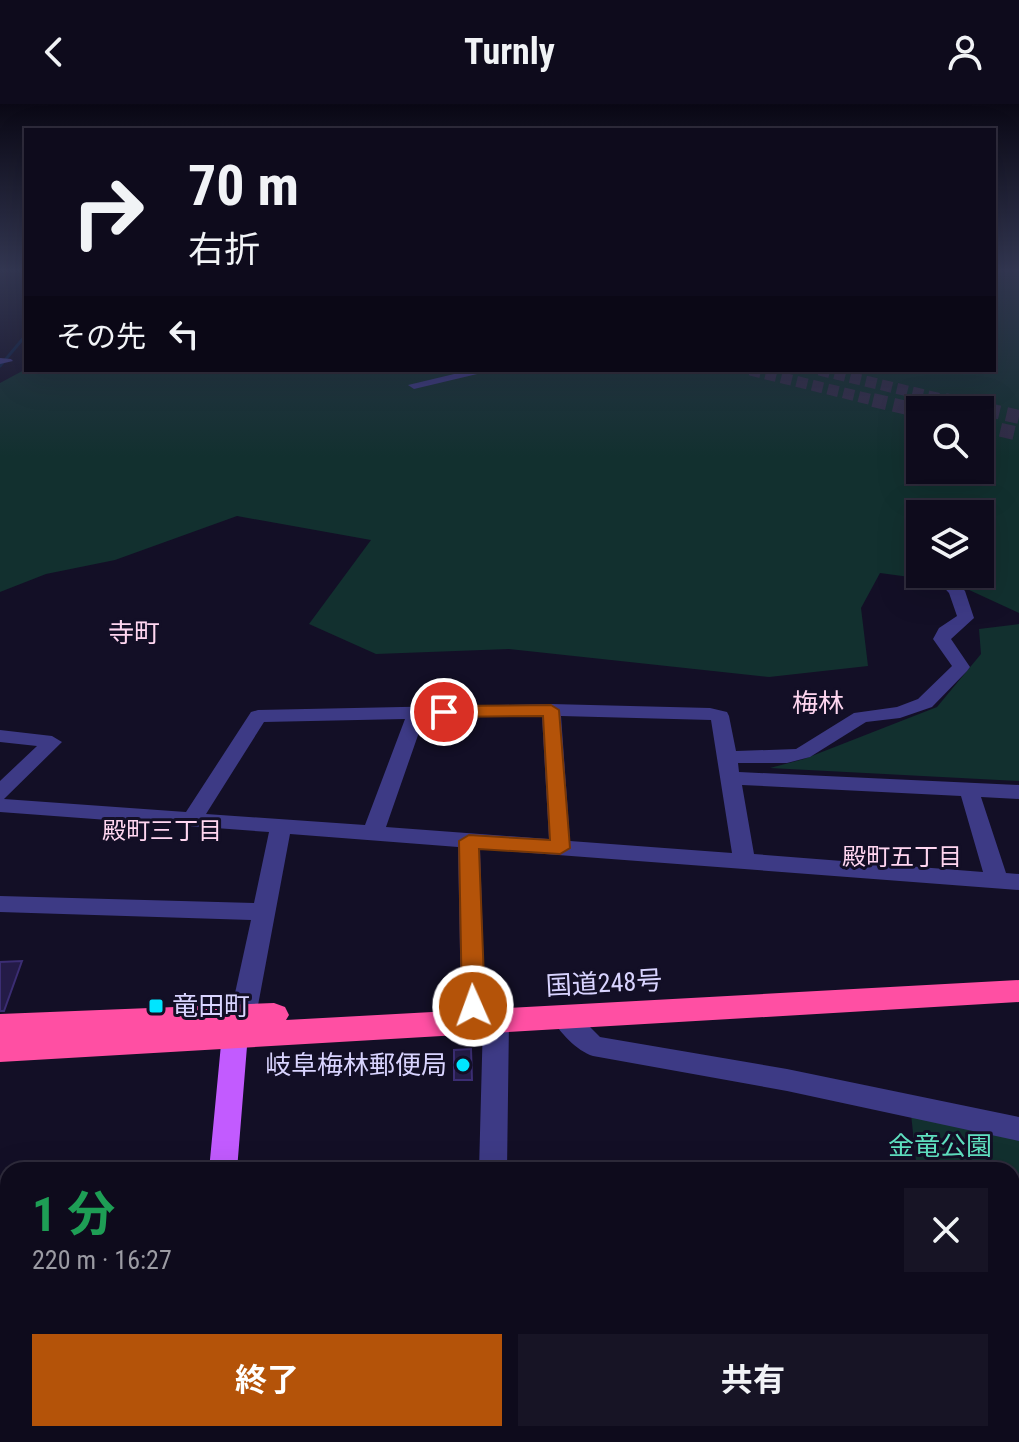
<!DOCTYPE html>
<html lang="ja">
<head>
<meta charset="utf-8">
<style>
	:root { --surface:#0e0b1c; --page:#171425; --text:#f1f3f6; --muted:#9b9ba3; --line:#2e2b3b; --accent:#b45309 }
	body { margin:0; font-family:"Roboto Condensed","Noto Sans JP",sans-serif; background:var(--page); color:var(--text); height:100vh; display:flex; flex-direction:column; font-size:30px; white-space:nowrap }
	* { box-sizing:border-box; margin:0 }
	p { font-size:26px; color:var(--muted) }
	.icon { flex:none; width:44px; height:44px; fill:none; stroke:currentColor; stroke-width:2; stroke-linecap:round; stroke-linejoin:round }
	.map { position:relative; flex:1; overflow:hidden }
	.panel { position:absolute; left:0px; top:1058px; width:1020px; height:280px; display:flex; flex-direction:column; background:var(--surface); border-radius:24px 24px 0 0; box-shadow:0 8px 32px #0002,0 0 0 2px var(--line) }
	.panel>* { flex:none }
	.guide { position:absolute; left:24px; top:24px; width:972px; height:244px; border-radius:0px; box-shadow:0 8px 32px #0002,0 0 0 2px var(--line); background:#0e0b1c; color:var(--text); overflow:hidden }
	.fabs { position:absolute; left:906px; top:292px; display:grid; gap:16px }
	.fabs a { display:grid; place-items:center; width:88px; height:88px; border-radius:0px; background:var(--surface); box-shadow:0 8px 32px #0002,0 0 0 2px var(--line); font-size:40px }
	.pin { position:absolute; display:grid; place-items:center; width:68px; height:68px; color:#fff; margin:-34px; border:4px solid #fff; border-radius:50%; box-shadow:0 2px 8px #0007 }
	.me { position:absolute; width:88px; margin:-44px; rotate:358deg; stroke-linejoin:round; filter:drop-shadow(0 0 6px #0008) }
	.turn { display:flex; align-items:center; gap:28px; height:168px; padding:0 32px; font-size:36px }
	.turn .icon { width:104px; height:104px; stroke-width:2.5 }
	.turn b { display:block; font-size:56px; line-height:68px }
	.then { display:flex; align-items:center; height:76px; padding:0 32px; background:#0003; gap:16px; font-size:30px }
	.round { display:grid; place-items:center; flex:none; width:84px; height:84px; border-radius:0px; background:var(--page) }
	.head { display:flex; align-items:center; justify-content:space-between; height:136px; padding:0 32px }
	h1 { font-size:48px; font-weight:700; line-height:60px; color:#1e9e55 }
	.primary-button { display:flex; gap:16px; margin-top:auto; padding:16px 32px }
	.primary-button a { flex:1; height:92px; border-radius:0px; background:var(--accent); color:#fff; font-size:32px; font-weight:700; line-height:92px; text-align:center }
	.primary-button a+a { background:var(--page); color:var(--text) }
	header { display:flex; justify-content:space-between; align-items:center; height:104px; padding:0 32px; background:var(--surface); font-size:36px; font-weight:700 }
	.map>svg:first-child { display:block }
	.green { fill:#12302f; fill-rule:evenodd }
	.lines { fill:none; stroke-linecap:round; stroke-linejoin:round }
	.stream { stroke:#0c2248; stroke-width:3 }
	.building { fill:#241b47; stroke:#3b2d73; stroke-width:2 }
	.major-tunnel-far1 { stroke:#312d47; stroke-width:11; stroke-dasharray:11 5; stroke-linecap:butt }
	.major-tunnel { stroke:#312d47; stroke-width:14; stroke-dasharray:14 7; stroke-linecap:butt }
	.minor { fill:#3d3a85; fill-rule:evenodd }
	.major { fill:#c25bff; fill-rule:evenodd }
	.highway { fill:#ff4fa3; fill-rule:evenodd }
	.route { fill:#b45309; stroke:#753606; stroke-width:2 }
	.poi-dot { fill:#00e5ff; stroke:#130f26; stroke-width:3 }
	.labels { text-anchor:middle; stroke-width:6; stroke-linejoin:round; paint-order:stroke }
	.neighbourhood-label { font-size:24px; fill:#ffd6f0; stroke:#130f26 }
	.quarter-label { font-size:26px; fill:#ffd6f0; stroke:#130f26 }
	.near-street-label { font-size:26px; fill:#d9d4ff; stroke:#130f26 }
	.near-poi-label { font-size:26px; fill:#d9d4ff; stroke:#130f26; text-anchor:start }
	.near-park-label { font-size:26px; fill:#5fe0c0; stroke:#130f26 }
</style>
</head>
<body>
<header><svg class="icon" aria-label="back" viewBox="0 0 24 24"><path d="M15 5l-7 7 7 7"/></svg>Turnly<svg class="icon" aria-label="person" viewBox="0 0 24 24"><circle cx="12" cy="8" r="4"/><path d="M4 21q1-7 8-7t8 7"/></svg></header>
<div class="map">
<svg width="1019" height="1338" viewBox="0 0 1019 1338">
	<rect width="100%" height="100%" fill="#130f26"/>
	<path class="green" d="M994 166H1019V509L954 479 880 469 861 504 868 562 769 573 509 545 376 550 309 520 371 436 237 412 115 456 46 470 0 488V279L26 265 994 266ZM920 306H980V366H920ZM920 410H980V470H920Z
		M1019 520V677L770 664 804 655 937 603 981 550 979 525Z
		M911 1010 1019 1033V1223L1012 1224V1066H917Z"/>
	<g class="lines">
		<path class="stream" d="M0 262 26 231"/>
	</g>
	<path class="building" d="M22 857 4 907H0V858Z
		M471 945 472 976H454V946Z"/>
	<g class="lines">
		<path class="major-tunnel-far1" d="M750 266 881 298
			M819 266 954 298"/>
		<path class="major-tunnel" d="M873 296 920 307
			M945 296 1019 313
			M980 321 1019 330"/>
		<path class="minor" d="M0 254 11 255 13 257 0 260Z
			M471 266H494L414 285 408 281Z
			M931 470H948L965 487 974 514 951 535 970 563 967 567 932 603 900 614 866 618 810 653 787 659H738L739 668 1019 681V695L981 693 1006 769 1019 770V786L480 745 485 902 482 909 473 912 464 909 461 902 458 743 290 730 256 912 252 919 243 922 234 919 230 912 251 816 0 808V792L254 799 269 728 0 708V677L37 642 0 638V626L52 632 62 638 4 695 186 708 251 608 258 606 551 600 710 604 727 608 729 612 736 647 796 645 854 609 897 603 918 595 952 562 933 535 939 524 957 512 949 489ZM542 612 549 735 386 723 424 614ZM561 612 711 616 732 749 570 737ZM405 615 365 721 206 710 264 618ZM742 681 961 692 983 768 754 750Z
			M564 903 573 906 600 933 787 965 1019 1013V1037L787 987 593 952C577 947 559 928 551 913L555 906Z
			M496 907 505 910 509 917 507 1066H479L483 917 487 910Z
			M8 1073V1099L0 1100V1074Z
			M0 1214H8V1246H0Z
			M467 1330H501L500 1338H466Z"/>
		<path class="major" d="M240 910 249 913 253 920 248 930 237 1066H209L222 930 231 913Z
			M184 1330H238V1338H183Z"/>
		<path class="highway" d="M1019 876V898L0 958V910L274 899 285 903 289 911 286 916Z"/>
	</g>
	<linearGradient id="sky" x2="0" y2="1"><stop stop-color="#0a0815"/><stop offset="0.47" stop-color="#333752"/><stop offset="1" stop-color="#333752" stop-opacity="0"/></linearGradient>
	<rect width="1019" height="353" fill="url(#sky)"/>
	<path class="route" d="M551 601 559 606 570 744 560 750 479 745 485 902 481 908 473 911 465 908 462 902 459 737 469 731 550 736 543 612 444 613 435 608 444 602Z"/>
	<g class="poi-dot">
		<rect x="148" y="894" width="16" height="16" rx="4"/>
		<circle cx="463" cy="961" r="8"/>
	</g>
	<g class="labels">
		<g class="neighbourhood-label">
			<text x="162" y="735">殿町三丁目</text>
			<text x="902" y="761">殿町五丁目</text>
		</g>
		<g class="quarter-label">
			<text x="134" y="538">寺町</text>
			<text x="818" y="608">梅林</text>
		</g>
		<g class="near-street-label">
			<text transform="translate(604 879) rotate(-3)" y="9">国道248号</text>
		</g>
		<g class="near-poi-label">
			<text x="172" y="911">竜田町</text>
			<text x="447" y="970" text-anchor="end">岐阜梅林郵便局</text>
		</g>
		<g class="near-park-label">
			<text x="940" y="1051">金竜公園</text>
		</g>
	</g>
</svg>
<div class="fabs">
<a><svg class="icon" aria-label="search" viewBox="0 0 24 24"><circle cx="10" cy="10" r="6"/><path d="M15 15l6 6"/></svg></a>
<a><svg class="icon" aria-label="layers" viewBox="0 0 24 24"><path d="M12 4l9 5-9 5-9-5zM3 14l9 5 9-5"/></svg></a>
</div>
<div class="pin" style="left:444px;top:608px;background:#d93025"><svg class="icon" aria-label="arrive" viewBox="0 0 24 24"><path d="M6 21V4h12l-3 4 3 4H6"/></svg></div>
<svg class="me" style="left:473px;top:902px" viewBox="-20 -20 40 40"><circle r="17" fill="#b45309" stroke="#fff" stroke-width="3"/><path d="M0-11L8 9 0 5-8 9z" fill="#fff"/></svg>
<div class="guide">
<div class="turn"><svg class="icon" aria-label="right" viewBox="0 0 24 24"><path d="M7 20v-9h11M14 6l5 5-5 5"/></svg><div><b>70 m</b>右折</div></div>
<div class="then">その先<svg class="icon" aria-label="left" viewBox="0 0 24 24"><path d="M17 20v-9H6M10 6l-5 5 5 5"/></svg></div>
</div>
<section class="panel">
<div class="head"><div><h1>1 分</h1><p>220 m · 16:27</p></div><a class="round"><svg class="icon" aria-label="close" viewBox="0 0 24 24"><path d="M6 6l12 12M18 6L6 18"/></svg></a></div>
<div class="primary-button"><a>終了</a><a>共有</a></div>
</section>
</div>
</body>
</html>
